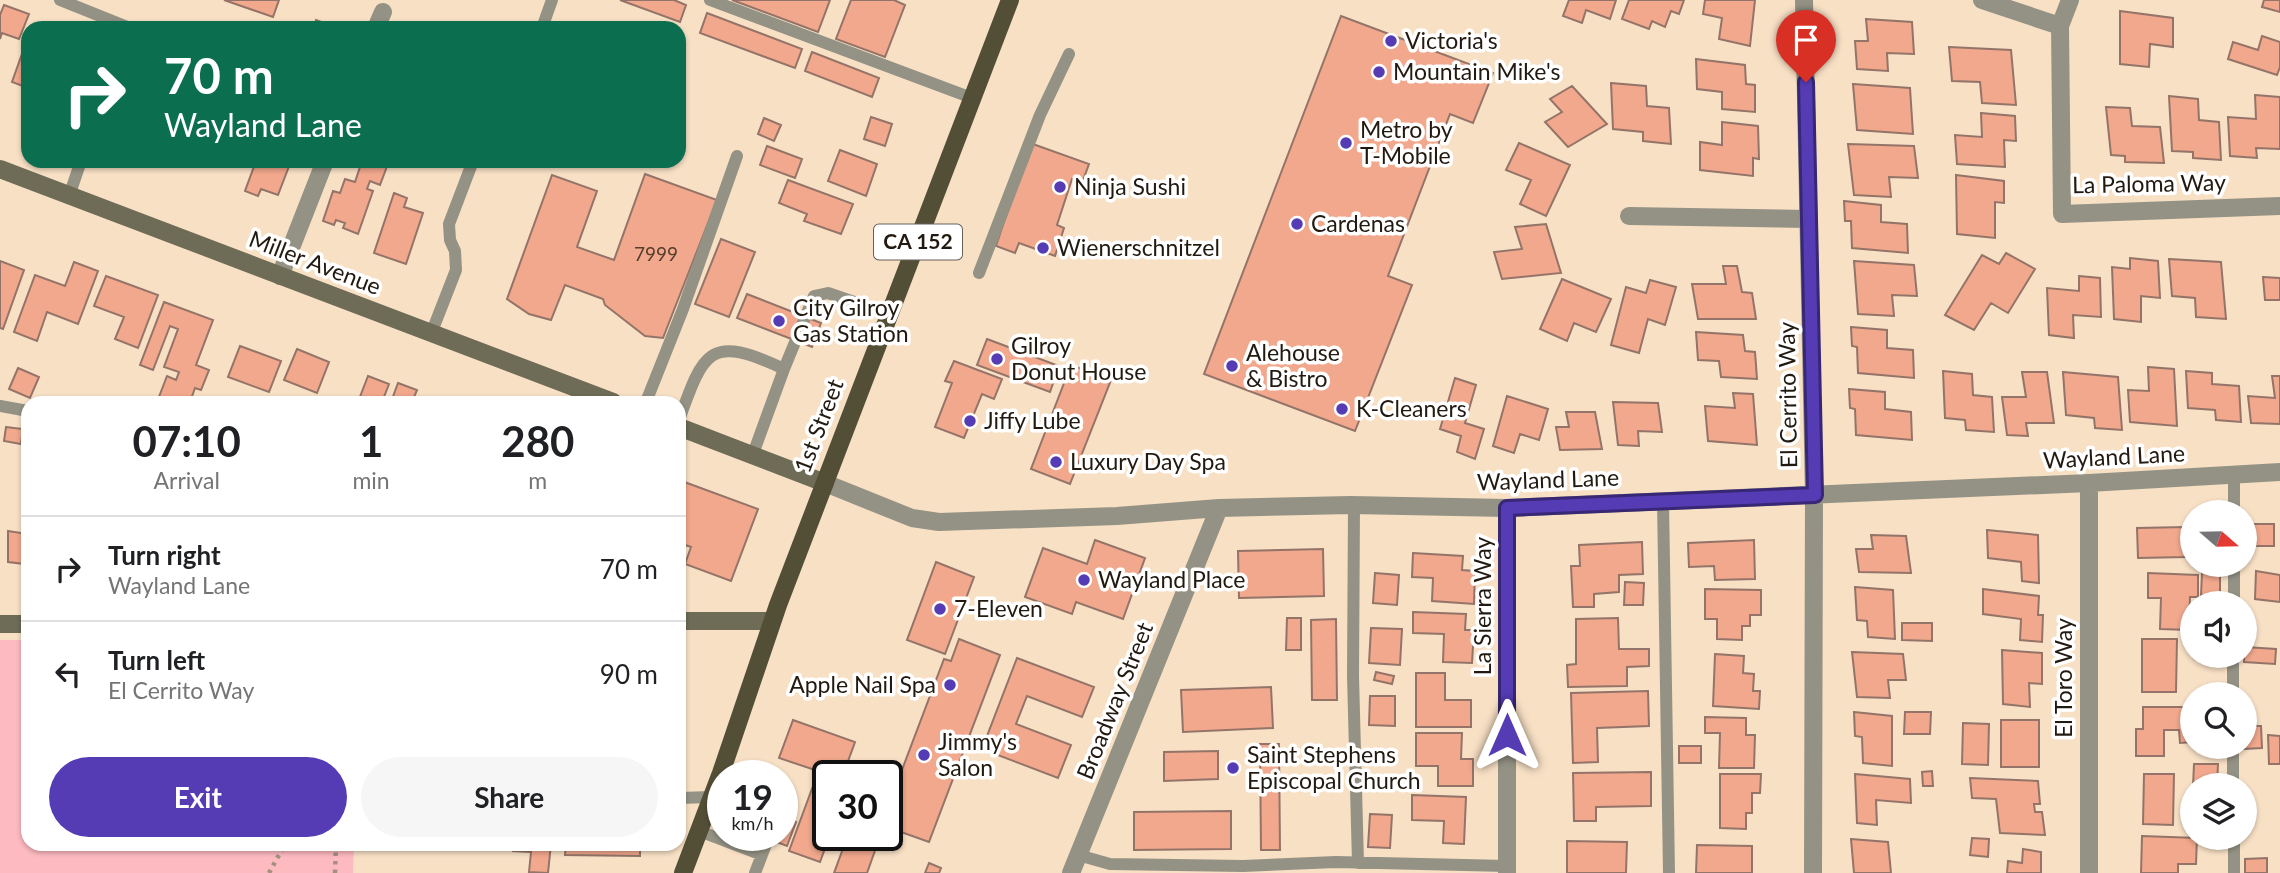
<!DOCTYPE html>
<html lang="en">
<head>
<meta charset="utf-8">
<style>
	:root { --surface:#fff; --page:#f6f6f6; --text:#202124; --muted:#757577; --line:#e0e0e0; --accent:#553cb4 }
	body { margin:0; font-family:Lato,sans-serif; background:var(--page); color:var(--text); height:100vh; display:flex; flex-direction:column; font-size:26px; white-space:nowrap }
	* { box-sizing:border-box; margin:0 }
	p { font-size:23px; color:var(--muted) }
	.icon { flex:none; width:38px; height:38px; fill:none; stroke:currentColor; stroke-width:2; stroke-linecap:round; stroke-linejoin:round }
	.map { position:relative; flex:1; overflow:hidden }
	.side { position:absolute; left:21px; top:396px; width:665px; height:455px; display:flex; flex-direction:column; background:var(--surface); border-radius:21px; box-shadow:0 2px 5px #0004 }
	.side>* { flex:none }
	.top-card { position:absolute; left:21px; top:21px; width:665px; height:147px; border-radius:21px; box-shadow:0 2px 5px #0004; background:#0b6e4f; color:#fff; overflow:hidden }
	.needle { width:46px; rotate:110deg }
	.fabs { position:absolute; left:2180px; top:500px; display:grid; gap:14px }
	.fabs a { display:grid; place-items:center; width:77px; height:77px; border-radius:50%; background:var(--surface); box-shadow:0 2px 5px #0004; font-size:35px }
	.speed { position:absolute; left:707px; top:760px; display:flex; gap:14px; font-size:35px; font-weight:700; text-align:center }
	.speed>* { display:grid; place-content:center; width:91px; height:91px; border-radius:50%; background:var(--surface); box-shadow:0 2px 5px #0004; line-height:1 }
	.speed small { font-size:18px; font-weight:400 }
	.speed .limit { border:4px solid #111; border-radius:10px; background:#fff; color:#111 }
	.pin { position:absolute; display:grid; place-items:center; width:60px; height:60px; color:#fff; margin:-72px -30px; border-radius:50% 50% 50% 0; rotate:-45deg; box-shadow:0 0 7px #0007 }
	.pin .icon { rotate:45deg }
	.me { position:absolute; width:77px; margin:-38px; rotate:0deg; stroke-linejoin:round; filter:drop-shadow(0 0 5px #0008) }
	.turn { display:flex; align-items:center; gap:24px; height:147px; padding:0 28px; font-size:32px }
	.turn .icon { width:91px; height:91px; stroke-width:2.5 }
	.turn b { display:block; font-size:49px; line-height:60px }
	.eta { display:flex; justify-content:space-evenly; align-items:center; height:119px; text-align:center }
	.eta b { font-size:42px; font-weight:700; line-height:49px }
	.action { display:flex; gap:14px; margin-top:auto; padding:14px 28px }
	.action a { flex:1; height:80px; border-radius:42px; background:var(--accent); color:#fff; font-size:28px; font-weight:700; line-height:80px; text-align:center }
	.action a+a { background:var(--page); color:var(--text) }
	ul { padding:0; list-style:none }
	li { display:flex; align-items:center; gap:21px; height:105px; padding:0 28px; border-top:2px solid var(--line) }
	li div { flex:1 }
	li b { display:block; font-size:26px }
	li em { font-style:normal }
	.map>svg:first-child { display:block }
	.green { fill:#fdbac0 }
	.building { fill:#f1a88c; stroke:#947468; stroke-width:2 }
	.lines { fill:none; stroke-linecap:round; stroke-linejoin:round }
	.path { stroke:#a4927e; stroke-width:4.5; stroke-dasharray:3.5 5; stroke-linecap:butt }
	.lane { stroke:#949284; stroke-width:12 }
	.street { stroke:#949284; stroke-width:18 }
	.secondary { stroke:#6e6b57; stroke-width:18 }
	.primary { stroke:#534f37; stroke-width:18 }
	.route-casing { stroke:#372775; stroke-width:18 }
	.route { stroke:#553cb4; stroke-width:12 }
	.poi-dot { fill:#553cb4; stroke:#fff; stroke-width:2.5 }
	.labels { text-anchor:middle; stroke-width:7; stroke-linejoin:round; paint-order:stroke }
	.number-label { font-size:19px; fill:#563e2f }
	.shield { fill:#fff; stroke:#645f58; stroke-width:2 }
	.shield-label { font-size:21px; font-weight:bold; fill:#221a10 }
	.poi-label { font-size:23px; fill:#221a10; stroke:#fff; text-anchor:start }
	.street-label { font-size:23px; fill:#221a10; stroke:#fff }
</style>
</head>
<body>
<div class="map">
<svg width="2280" height="873" viewBox="0 0 2280 873">
	<rect width="100%" height="100%" fill="#f8e0c5"/>
	<path class="green" d="M0 640H28V844H354L353 873H0Z"/>
	<path class="building" d="M224 0H279L273 17Z
		M620 0H674L686 5 680 22Z
		M732 0H830L818 32Z
		M851 0H894L905 5 885 57 836 39Z
		M1569 0H1616L1610 19 1586 10 1582 23 1563 16Z
		M1629 0H1684L1679 14 1671 11 1665 27 1652 21 1649 29 1622 19Z
		M1705 0H1755L1750 46 1719 39 1722 18 1703 14Z
		M2264 0H2280V12L2262 7Z
		M4 5 29 14 19 39 2 33 0 39V15Z
		M2120 11 2173 18V47L2150 44 2149 67 2120 64Z
		M707 13 802 49 795 68 700 33Z
		M1341 16 1493 73 1473 123 1450 114 1388 276 1412 285 1355 431 1204 374Z
		M1866 19 1912 22 1914 54 1887 53 1888 71 1857 69 1855 41H1868Z
		M316 20 337 28H313Z
		M2262 36 2280 42V67L2277 75 2228 59 2233 42 2258 50Z
		M1949 47 2011 50 2016 105 1982 103 1980 82 1952 81Z
		M23 51 28 53V88L12 82Z
		M812 52 879 78 872 97 805 71Z
		M1696 59 1745 65 1746 84 1755 85V112L1722 109V92L1697 89Z
		M1611 83 1646 86 1647 106 1669 108 1671 144 1643 141V132L1613 129Z
		M1853 84 1910 88 1913 134 1857 130Z
		M1572 86 1607 124 1568 147 1545 122 1562 112 1550 99Z
		M2255 95 2280 97V149L2256 148 2257 158 2230 156 2228 117 2256 119Z
		M2169 96 2198 99 2199 120 2219 122 2221 160 2193 158V152L2172 151Z
		M2106 107 2130 108 2132 126 2160 127 2164 163 2125 162V156L2111 155Z
		M1981 113 2015 116 2016 141 2004 140 2005 167 1957 164 1955 135 1982 137Z
		M871 117 892 124 885 146 864 139Z
		M764 118 781 125 774 141 758 134Z
		M1722 122 1758 126 1759 159 1753 158V176L1700 170V142L1722 145Z
		M1030 143 1089 164 1082 183 1072 179 1057 225 1064 228 1055 256 1019 243 1015 253 996 246Z
		M1519 143 1570 165 1546 216 1520 204 1531 180 1506 170Z
		M1848 144 1914 146 1918 178 1889 177 1891 197 1854 195Z
		M767 146 802 159 795 178 760 165Z
		M840 150 877 164 866 196 828 181Z
		M256 161H291L278 195 261 189 258 196 245 191Z
		M362 161H389L380 185 370 181 367 189 373 191 358 234 343 228 345 223 336 220 334 225 323 221 333 191 340 193 345 179 355 182Z
		M645 174 717 200 663 338 645 336 605 305 603 299 565 285 551 320 529 314 507 299 552 175 597 191 577 247 614 260Z
		M1956 175 2004 181V203L1995 202V238L1957 234Z
		M788 180 853 204 841 234 804 221 807 214 779 203Z
		M394 193 407 198 404 207 423 213 406 264 374 253Z
		M1844 201 1881 205V222L1907 224 1908 253 1852 248 1851 221H1845Z
		M1546 224 1561 273 1502 279 1494 252 1522 249 1515 227Z
		M721 239 755 252 729 317 695 304Z
		M2006 253 2035 269 2008 313 1991 303 1974 330 1945 315 1982 255 1999 264Z
		M2130 258 2158 261 2160 298 2141 296V322L2114 319 2112 267 2130 269Z
		M2169 259 2221 262 2226 319 2196 317 2195 298 2172 296Z
		M0 261 24 270 3 329 0 328Z
		M1854 261 1914 265 1917 296 1892 295 1894 316 1858 314Z
		M74 262 98 271 78 324 47 312 37 341 14 332 35 275 65 286Z
		M1723 266H1737L1742 292 1752 293 1756 319H1698L1692 284H1726Z
		M106 276 158 295 138 348 115 339 124 317 94 306Z
		M2079 276 2100 278 2101 317 2073 315 2074 338 2049 335 2047 288 2079 291Z
		M2263 277 2280 278V300H2265Z
		M1562 279 1611 299 1596 332 1574 323 1567 341 1540 329Z
		M1650 280 1676 287 1665 325 1648 319 1639 353 1611 345 1626 287 1646 293Z
		M747 294 821 323 812 347 737 318Z
		M164 302 213 320 196 365 209 370 201 390 195 388 190 402H157L167 376 176 380 179 372 164 367 178 329 170 326 153 370 140 365Z
		M1851 327 1887 330V348L1913 350 1914 378 1858 373 1857 347 1852 346Z
		M1696 332 1743 335 1745 351 1755 352 1757 379 1721 377 1719 361 1698 360Z
		M987 339 1059 366 1050 392 977 365Z
		M240 346 281 361 269 392 228 377Z
		M297 349 329 362 317 393 284 380Z
		M954 361 1002 379 994 399 982 394 964 438 935 427 952 383 945 381Z
		M1071 365 1111 380 1070 484 1031 469Z
		M2148 367 2174 369 2177 426 2130 422 2128 390 2149 391Z
		M18 368 39 377 30 398 9 389Z
		M1943 371 1972 374 1973 395 1992 397 1994 432 1966 430 1965 420 1945 418Z
		M2186 371 2212 373V384L2239 386 2241 422 2216 420 2215 410 2188 408Z
		M2022 372H2047L2054 423H2026L2028 436 2007 435 2002 397H2026Z
		M2063 372 2118 377 2122 430 2095 428 2094 418 2066 415Z
		M368 376 389 384 382 402H358Z
		M2272 376H2280V424L2251 423 2248 396 2275 398Z
		M1455 378 1476 385 1465 423 1484 429 1475 459 1457 452 1461 436 1440 429Z
		M398 383 417 390 412 402H414H391Z
		M1849 389 1885 392V409L1911 412 1912 440 1856 435 1855 409 1850 408Z
		M1733 393 1753 394 1757 445 1708 441 1705 406 1735 408Z
		M1507 396 1548 409 1539 440 1520 434 1514 453 1493 446Z
		M1613 402 1658 403 1662 432 1638 431 1639 446 1618 445Z
		M1566 412H1595L1602 449 1560 450 1556 427H1569Z
		M6 427 23 429 21 444 4 441Z
		M679 480 758 509 731 581 685 564 691 547 679 543Z
		M2250 524H2274V546H2250Z
		M2185 527 2186 557 2138 558 2137 528Z
		M1987 530 2038 535 2039 583 2022 581 2021 562 1988 558Z
		M8 531 28 534V570H24V564L8 562Z
		M1871 535 1906 536 1911 573 1859 572 1856 549H1873Z
		M1095 540 1145 558 1123 619 1076 602 1072 614 1025 597 1043 548 1087 564Z
		M1754 540 1755 579 1715 580 1714 566 1689 567 1688 543Z
		M1642 542 1643 574 1619 575V592L1594 594V607H1573L1571 566H1580L1579 545Z
		M1323 549 1324 596 1239 598 1238 551Z
		M1413 553 1463 556 1462 570 1475 571 1474 604 1432 601 1433 578 1412 577Z
		M936 562 974 577 945 654 907 640Z
		M2256 571 2280 575V602L2255 599Z
		M1375 573 1399 575 1397 605 1373 603Z
		M2148 573 2198 575V597H2190L2189 630 2160 629 2161 598H2148Z
		M2202 573 2220 574V596L2201 595Z
		M1625 582 1644 583 1643 605H1624Z
		M1855 587 1893 590 1895 639 1868 637 1867 621 1857 620Z
		M1705 589 1761 590V615H1750V626H1742V640L1717 639V619H1705Z
		M1983 589 2039 596 2038 615H2043L2042 642 2020 640 2021 619 1983 614Z
		M1413 612 1466 614 1465 630H1474L1472 663 1443 662 1444 634 1413 633Z
		M1287 618H1301V650H1286Z
		M1618 618 1619 649H1649V666L1627 667V686L1568 687 1567 665 1576 664V619Z
		M1336 619 1337 700H1312L1311 620Z
		M1902 623H1932V641L1902 640Z
		M1371 628 1402 629 1400 665 1369 663Z
		M959 639 1000 655 929 842 887 827V804H889L944 659 951 661Z
		M2142 639H2177L2176 692H2142Z
		M2245 647 2276 649 2275 664 2244 662Z
		M2002 650 2042 653V684L2029 683 2030 707 2003 704Z
		M1852 652 1903 654 1906 680H1888L1890 698 1857 697Z
		M1715 654 1744 656 1743 673 1754 674 1753 691H1760L1759 709 1713 706Z
		M1017 658 1094 687 1082 717 1027 696 1016 724 1071 745 1058 778 982 749Z
		M1376 672 1394 676 1392 684 1374 680Z
		M1416 673H1445V700H1471V727H1416Z
		M1271 687 1273 728 1183 732 1181 690Z
		M1648 691 1649 726 1597 728 1598 762 1573 763 1571 693Z
		M1370 696H1395V726L1369 725Z
		M2143 707H2193V742L2180 743 2179 730H2164V756H2136V729H2143Z
		M1854 712 1892 716V766L1863 763 1862 737 1855 736Z
		M1905 712H1931L1930 734H1904Z
		M1705 717 1746 718V735H1755L1754 768H1719L1720 733H1705Z
		M793 720 855 742 843 775H830L779 758Z
		M2001 720H2039V767H2001Z
		M1963 723 1989 724 1988 765 1962 764Z
		M2245 726H2261L2262 748 2242 749 2245 747Z
		M1416 733H1462L1461 759H1473V786H1438V766H1416Z
		M2268 735 2280 736V764H2269Z
		M1260 744H1279L1280 850H1261Z
		M1679 746H1701V763H1679Z
		M1218 751V779L1164 781V752Z
		M2194 764H2218L2217 786H2193Z
		M1932 771 1933 786H1923L1922 772Z
		M1651 772V806L1596 807V821H1574L1573 773Z
		M1720 774H1761L1760 793H1752V813H1746V829L1720 828Z
		M1855 774 1910 779 1911 803 1876 800 1877 825 1857 823Z
		M2144 774H2174L2173 825 2143 824Z
		M1970 778 2038 781 2040 804H2034L2035 812H2042L2045 835 2000 833 1996 799 1972 798Z
		M813 786 828 792V835H830L820 862 789 851Z
		M1412 795 1466 797 1464 844 1443 843 1444 821 1412 820Z
		M1231 811V849L1134 850V812Z
		M1370 814 1392 815 1390 848 1368 847Z
		M782 817 796 822 787 846 758 835H782Z
		M848 835H858L878 842 867 873H834Z
		M2142 836 2197 838 2196 864H2178V873H2141Z
		M1972 838 1989 839 1988 857 1970 855Z
		M1851 839 1888 842 1891 873H1854Z
		M1567 841 1627 842 1626 873H1567Z
		M514 844H551L548 873 529 872 531 852 513 851Z
		M566 844H640V856L565 855Z
		M1697 845 1752 846V873H1696Z
		M2023 849 2041 852V873H2007L2008 861 2022 863Z
		M2267 858V873H2245V859Z
		M929 863 941 868 939 873H925Z"/>
	<g class="lines">
		<path class="path" d="M269 873 285 844
			M335 873 336 844"/>
		<path class="lane" d="M60 0 130 28
			M710 0 972 98
			M542 28 552 0
			M69 196 81 161
			M979 273 1040 115 1069 54
			M431 334 456 270 455 251 450 240 449 224 473 161
			M784 369 814 296 828 293 889 314
			M646 402 683 309 737 156
			M0 406 28 411
			M679 420C704 350 710 334 784 369L753 454
			M1663 501 1669 873
			M1354 505 1353 676 1358 863
			M2234 513V475
			M2234 604V565
			M2233 695V656
			M2233 786V747
			M782 796 785 797 782 803
			M679 798 712 797
			M699 831 762 855
			M2234 838V873
			M1078 855 1110 864 1243 866 1336 862 1507 866
			M755 873 768 839"/>
		<path class="street" d="M1804 0 1814 495 1813 873
			M1982 0 2060 26
			M2070 0 2060 26 2062 214 2280 206
			M376 28 383 12
			M1629 216 1808 219
			M280 276 325 161
			M825 483 912 518 939 522 1117 516 1219 508 1351 505 1507 508 2089 483 2280 472
			M2089 483V873
			M1507 508V873
			M1071 873 1219 508"/>
		<path class="secondary" d="M0 169 613 402
			M679 427 825 483
			M679 621H772
			M0 624H28"/>
		<path class="primary" d="M683 873 721 773 778 605 1010 0"/>
	</g>
	<g class="lines">
		<defs>
			<path id="route" d="M1507 735V508L1815 495 1806 82"/>
		</defs>
		<use href="#route" class="route-casing"/>
		<use href="#route" class="route"/>
	</g>
	<g class="poi-dot">
		<circle cx="1391" cy="41" r="7"/>
		<circle cx="1379" cy="72" r="7"/>
		<circle cx="1346" cy="143" r="7"/>
		<circle cx="1060" cy="187" r="7"/>
		<circle cx="1297" cy="224" r="7"/>
		<circle cx="1043" cy="248" r="7"/>
		<circle cx="779" cy="321" r="7"/>
		<circle cx="997" cy="359" r="7"/>
		<circle cx="1232" cy="366" r="7"/>
		<circle cx="1342" cy="409" r="7"/>
		<circle cx="970" cy="421" r="7"/>
		<circle cx="1056" cy="462" r="7"/>
		<circle cx="1084" cy="580" r="7"/>
		<circle cx="940" cy="609" r="7"/>
		<circle cx="950" cy="685" r="7"/>
		<circle cx="924" cy="755" r="7"/>
		<circle cx="1233" cy="768" r="7"/>
	</g>
	<g class="labels">
		<g class="number-label">
			<text x="656" y="261">7999</text>
		</g>
		<rect class="shield" x="874" y="224.5" width="88" height="35" rx="5"/>
		<g class="shield-label">
			<text x="918" y="249">CA 152</text>
		</g>
		<g class="poi-label">
			<text x="1405" y="49">Victoria's</text>
			<text x="1393" y="80">Mountain Mike's</text>
			<text x="1360" y="138">Metro by<tspan x="1360" dy="26">T-Mobile</tspan></text>
			<text x="1074" y="195">Ninja Sushi</text>
			<text x="1311" y="232">Cardenas</text>
			<text x="1057" y="256">Wienerschnitzel</text>
			<text x="793" y="316">City Gilroy<tspan x="793" dy="26">Gas Station</tspan></text>
			<text x="1011" y="354">Gilroy<tspan x="1011" dy="26">Donut House</tspan></text>
			<text x="1246" y="361">Alehouse<tspan x="1246" dy="26">&amp; Bistro</tspan></text>
			<text x="1356" y="417">K-Cleaners</text>
			<text x="984" y="429">Jiffy Lube</text>
			<text x="1070" y="470">Luxury Day Spa</text>
			<text x="1098" y="588">Wayland Place</text>
			<text x="954" y="617">7-Eleven</text>
			<text x="936" y="693" text-anchor="end">Apple Nail Spa</text>
			<text x="938" y="750">Jimmy's<tspan x="938" dy="26">Salon</tspan></text>
			<text x="1247" y="763">Saint Stephens<tspan x="1247" dy="26">Episcopal Church</tspan></text>
		</g>
		<g class="street-label">
			<text transform="translate(2149 184) rotate(-1)" y="8">La Paloma Way</text>
			<text transform="translate(315 263) rotate(21)" y="8">Miller Avenue</text>
			<text transform="translate(1788 395) rotate(-91)" y="8">El Cerrito Way</text>
			<text transform="translate(819 426) rotate(-69)" y="8">1st Street</text>
			<text transform="translate(2114 457) rotate(-3)" y="8">Wayland Lane</text>
			<text transform="translate(1548 480) rotate(-2)" y="8">Wayland Lane</text>
			<text transform="translate(1483 606) rotate(-90)" y="8">La Sierra Way</text>
			<text transform="translate(2064 678) rotate(-90)" y="8">El Toro Way</text>
			<text transform="translate(1115 701) rotate(-68)" y="8">Broadway Street</text>
		</g>
	</g>
</svg>
<div class="fabs">
<a><svg class="needle" viewBox="-14 -14 28 28"><path d="M0-13l5 13h-10z" fill="#e53935"/><path d="M0 13l5-13h-10z" fill="#757577"/></svg></a>
<a><svg class="icon" aria-label="sound" viewBox="0 0 24 24"><path d="M4 9h4l5-4v14l-5-4H4zM17 9q2 3 0 6"/></svg></a>
<a><svg class="icon" aria-label="search" viewBox="0 0 24 24"><circle cx="10" cy="10" r="6"/><path d="M15 15l6 6"/></svg></a>
<a><svg class="icon" aria-label="layers" viewBox="0 0 24 24"><path d="M12 4l9 5-9 5-9-5zM3 14l9 5 9-5"/></svg></a>
</div>
<div class="speed"><div>19<small>km/h</small></div><div class="limit">30</div></div>
<div class="pin" style="left:1806px;top:82px;background:#d93025"><svg class="icon" aria-label="arrive" viewBox="0 0 24 24"><path d="M6 21V4h12l-3 4 3 4H6"/></svg></div>
<svg class="me" style="left:1507px;top:735px" viewBox="-20 -20 40 40"><path d="M0-17L14 15 0 8-14 15z" fill="#553cb4" stroke="#fff" stroke-width="4"/></svg>
<div class="top-card">
<div class="turn"><svg class="icon" aria-label="right" viewBox="0 0 24 24"><path d="M7 20v-9h11M14 6l5 5-5 5"/></svg><div><b>70 m</b>Wayland Lane</div></div>
</div>
<section class="side">
<div class="eta">
<div><b>07:10</b><p>Arrival</p></div>
<div><b>1</b><p>min</p></div>
<div><b>280</b><p>m</p></div>
</div>
<ul>
<li><svg class="icon" aria-label="right" viewBox="0 0 24 24"><path d="M7 20v-9h11M14 6l5 5-5 5"/></svg><div><b>Turn right</b><p>Wayland Lane</p></div><em>70 m</em></li>
<li><svg class="icon" aria-label="left" viewBox="0 0 24 24"><path d="M17 20v-9H6M10 6l-5 5 5 5"/></svg><div><b>Turn left</b><p>El Cerrito Way</p></div><em>90 m</em></li>
</ul>
<div class="action"><a>Exit</a><a>Share</a></div>
</section>
</div>
</body>
</html>
